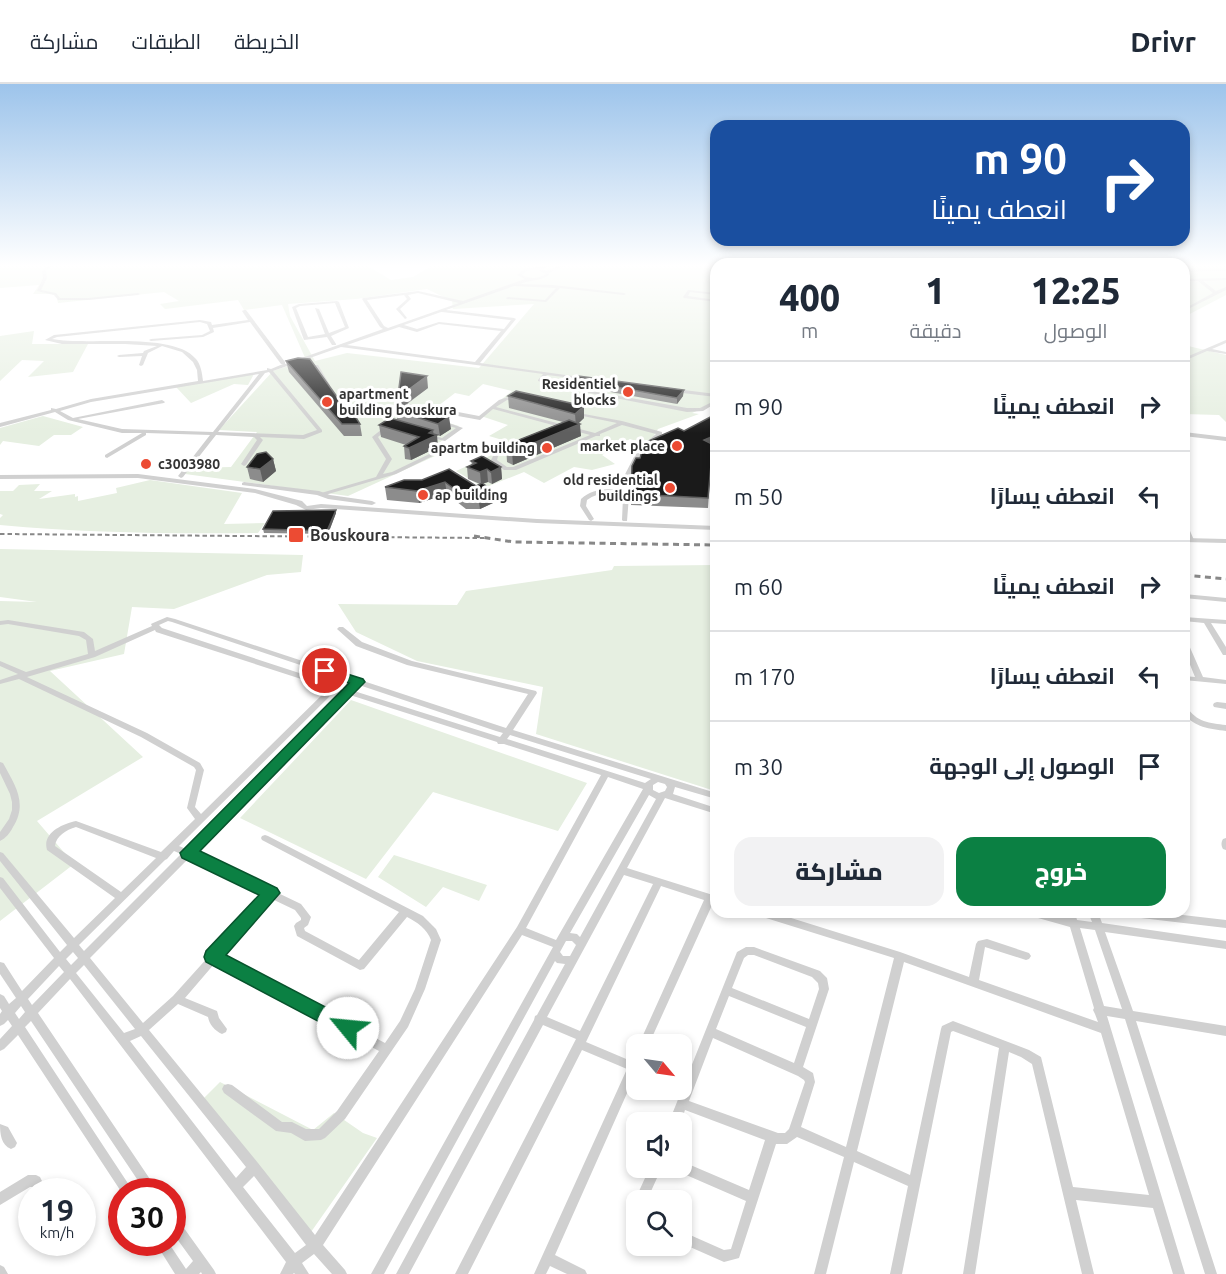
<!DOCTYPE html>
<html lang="ar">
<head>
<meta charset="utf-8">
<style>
	:root { --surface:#fff; --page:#f2f2f3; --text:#1f2937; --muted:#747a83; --line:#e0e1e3; --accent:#0b8043 }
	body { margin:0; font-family:Ubuntu,Cairo,sans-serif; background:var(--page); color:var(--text); direction:rtl; height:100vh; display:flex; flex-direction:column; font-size:22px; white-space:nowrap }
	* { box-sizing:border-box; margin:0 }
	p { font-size:20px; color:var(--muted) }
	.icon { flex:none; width:33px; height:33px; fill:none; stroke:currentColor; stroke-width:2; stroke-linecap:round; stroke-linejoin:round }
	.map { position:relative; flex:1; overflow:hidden; direction:ltr }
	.drawer { position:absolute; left:710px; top:174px; width:480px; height:660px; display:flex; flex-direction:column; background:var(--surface); border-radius:18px; box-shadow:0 3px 9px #0003; direction:rtl }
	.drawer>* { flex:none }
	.banner { position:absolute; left:710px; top:36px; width:480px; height:126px; border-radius:18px; box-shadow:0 3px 9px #0003; direction:rtl; background:#1a4fa0; color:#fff; overflow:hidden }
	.needle { width:39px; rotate:119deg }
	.controls { position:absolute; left:626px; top:950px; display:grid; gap:12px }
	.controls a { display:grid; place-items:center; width:66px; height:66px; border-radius:12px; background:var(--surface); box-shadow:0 3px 9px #0003; font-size:30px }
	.speed { position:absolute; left:18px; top:1094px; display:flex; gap:12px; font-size:30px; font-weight:700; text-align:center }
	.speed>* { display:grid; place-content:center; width:78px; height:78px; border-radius:50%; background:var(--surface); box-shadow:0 3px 9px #0003; line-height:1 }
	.speed small { font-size:15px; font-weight:400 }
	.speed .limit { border:9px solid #d22; background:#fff; color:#111 }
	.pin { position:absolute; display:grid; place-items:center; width:51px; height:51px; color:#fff; margin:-26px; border:3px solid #fff; border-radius:50%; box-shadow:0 2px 6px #0007 }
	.me { position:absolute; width:66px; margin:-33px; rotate:298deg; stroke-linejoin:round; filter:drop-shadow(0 0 4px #0008) }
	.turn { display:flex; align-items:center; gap:21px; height:126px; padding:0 24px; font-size:27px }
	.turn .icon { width:78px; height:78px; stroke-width:2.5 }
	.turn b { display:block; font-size:42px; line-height:51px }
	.eta { display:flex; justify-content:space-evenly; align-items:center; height:102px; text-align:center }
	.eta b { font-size:36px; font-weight:800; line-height:42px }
	.cta { display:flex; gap:12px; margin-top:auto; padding:12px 24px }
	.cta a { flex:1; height:69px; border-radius:18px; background:var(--accent); color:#fff; font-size:24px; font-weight:800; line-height:69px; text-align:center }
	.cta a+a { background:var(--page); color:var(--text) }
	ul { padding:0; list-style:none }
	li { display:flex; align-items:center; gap:18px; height:90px; padding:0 24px; border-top:2px solid var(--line) }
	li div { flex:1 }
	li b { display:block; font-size:22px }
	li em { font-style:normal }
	header { display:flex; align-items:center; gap:36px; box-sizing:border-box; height:84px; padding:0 30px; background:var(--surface); border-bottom:2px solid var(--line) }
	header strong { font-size:28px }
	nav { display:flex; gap:33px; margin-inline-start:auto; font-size:21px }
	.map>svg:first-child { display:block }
	.green { fill:#e6efe1; fill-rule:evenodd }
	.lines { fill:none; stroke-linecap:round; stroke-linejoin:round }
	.minor { fill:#d0d0d0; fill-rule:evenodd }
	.tertiary { fill:#d0d0d0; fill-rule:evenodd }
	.rail-far1 { stroke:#888; stroke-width:2; stroke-dasharray:4.5 3; stroke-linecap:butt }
	.rail { stroke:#888; stroke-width:3; stroke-dasharray:6 4.5; stroke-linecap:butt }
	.wall { fill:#8c8c8c }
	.shaded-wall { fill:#5f5f5f }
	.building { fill:#1a1a1a; stroke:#5f5f5f; stroke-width:1.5 }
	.route { fill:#0b8043; stroke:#07532c; stroke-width:1.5 }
	.poi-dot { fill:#ec4b33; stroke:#fff; stroke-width:2 }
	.labels { text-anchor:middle; stroke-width:6; stroke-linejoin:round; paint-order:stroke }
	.far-poi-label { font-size:14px; font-weight:bold; fill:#333; stroke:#fff; text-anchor:end }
	.poi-label { font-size:16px; font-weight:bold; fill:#333; stroke:#fff; text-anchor:start }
</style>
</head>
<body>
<header>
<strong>Drivr</strong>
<nav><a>الخريطة</a><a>الطبقات</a><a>مشاركة</a></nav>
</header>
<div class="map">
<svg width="1226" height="1190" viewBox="0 0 1226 1190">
	<rect width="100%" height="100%" fill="#fff"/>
	<path class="green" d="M0 182H368L391 196 413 193 431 182H715V319L692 329 699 330 658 345 648 361 630 355 602 371 615 380 592 386 574 383 544 399 524 388 484 404 456 387 516 360 489 352 508 341 481 332 512 307 483 300 469 312 455 309 425 332 459 342 438 360 448 366 348 412 185 390 189 384 231 383 257 348 219 346 273 287 306 276 282 221 244 226 238 216 165 225 160 220 179 217 164 208 58 219 56 210H33L39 201 0 204ZM427 205 452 217 453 225 534 220 479 284 347 269 315 277 290 232 288 220 356 215Z
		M1184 182H1226V211L1184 233Z
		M34 247 32 260H88L73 288 28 293 44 277 22 276 0 297V252Z
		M1184 261 1226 271V338L1219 331 1184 330Z
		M254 290 248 301 234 300 191 319 176 303Z
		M43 332 83 343 71 351H54L39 362 3 357 0 361V344Z
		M150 396 242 409 224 440 265 439 258 449C172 450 86 449 0 441V434L3 431 0 430V407H13L19 401 40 400 34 407H52L39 415 75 410V413L78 412V417L117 409 116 404Z
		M0 465 303 471 301 488 267 491 174 525 132 523 124 570 50 587 143 673 37 737 74 780 0 837V517L37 518 0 513Z
		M715 481V707L536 650 543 603 417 577 356 548 338 520 457 521 466 507 612 486 614 482Z
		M351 616 587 699 558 747 433 708 366 795 240 734Z
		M394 771 487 801 479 817 443 803 426 823 378 793Z
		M220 998 313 1046 334 1029 363 1049 377 1054 311 1148 203 1015Z"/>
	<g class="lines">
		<path class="minor" d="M48 182H52L46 187 47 194 41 206 56 209 60 214H88L138 209 140 210 138 211 88 216H58L54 211 37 207 43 194 42 187Z
			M543 182H553L541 185 547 187 558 182H564L549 189V191C540 197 530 196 520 200L553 201 624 209 626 210 624 211 560 204 546 218 507 215 506 214 508 213 545 216 556 204 514 202 446 226 514 234 516 235 480 279 587 294H589V296L547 291 543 295 574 304 687 324H700L716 316V319L703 327 687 328 574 306 538 297V296L543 290 341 263 273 287 322 346V348L304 355 260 353 263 356 246 381 244 382 241 380 257 356 254 353 216 351 183 393 181 394 178 392 210 351 146 349V351L107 374 105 373V371L142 349H122L68 336 55 328 0 343V339L51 326V324L56 325 91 315 198 297 197 286 193 278 182 268 162 262 148 269 143 281 141 282 139 281 142 272 119 273 117 272 119 271 143 269 144 267 157 262 125 260H62L45 256 54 251 200 236 211 238 212 241 248 236 242 227 244 226H246L285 278V280L383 245 380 243 362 215 363 214 418 207 463 217 525 195 517 191 524 185ZM536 185 546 190C538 195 530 195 522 191L526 187ZM418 209 459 219 388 244 384 242 367 216 404 211 407 215 396 225 405 235 407 234 400 225 411 215 408 211ZM441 228H442L511 236 504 245 439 238 417 245 404 241ZM200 238 207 240 210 247 202 251 151 255 149 256 151 257 203 253 214 248 213 244 250 238 281 280H283L271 285 267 284V286L203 297C202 289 201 281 196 275 173 247 87 262 52 255L57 253ZM439 240 501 247 475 278 347 261 399 243 417 248ZM269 288 317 346 303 351 218 348 265 289ZM259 290 213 348 122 345 78 335 164 319 165 318 162 316 73 334 60 327 91 318Z
			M1226 185V187L1184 188V186Z
			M1226 194V196L1203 197 1216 207 1226 203V206L1184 227V225L1213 209 1198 197H1184V195Z
			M688 206 716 209V211L690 208 688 212 716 216V218L684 214 683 213Z
			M337 217 339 218 349 244 331 252 336 260V261H332L327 253 304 256 292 223 299 220ZM335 219 345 243 329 249 319 225 315 224 325 250 308 253 296 224 300 222Z
			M1226 256V259L1212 265 1226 268V270L1207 267 1184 277V274Z
			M303 281H318L330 301V302H326L315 283H305L303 282Z
			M676 305 716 310V313L674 308 673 307Z
			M511 312 520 314 517 316H507L496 323 595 349 617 339 573 330V328L622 337 662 348V350L642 367 622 408 629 412 627 437H623L622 436 623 413C610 407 598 408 587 416L586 422 594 435 591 437 589 436 580 422 581 415C591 406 604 404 617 406L638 365 656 350 622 341 600 350V352H596L516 386H504L491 376 494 370 512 361 517 362 498 372 497 376 507 383H513L590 351 493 325 480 336 458 332 455 330 458 328 479 332 499 316Z
			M443 337 463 344 445 357 427 353V351L429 350 442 354 456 344 441 340V338Z
			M387 341 390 343 389 344 378 353 392 375 383 390 392 388 444 363H448L449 364 396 390 325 411H321V409L376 393 386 375 372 353Z
			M1184 348 1226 353V357L1184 352Z
			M1184 438 1187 440 1194 456 1193 457H1189L1188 456 1184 446Z
			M1184 510 1226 514V518L1184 514Z
			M167 533 175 535 506 644 528 610 407 581 356 562 337 545 339 543H343L362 558 412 577 536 607 537 609 513 646 716 709V715L675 703 673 710 716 724V730L665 714 627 784 716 812V820L713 819 649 960H639L704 816 661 802 586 958 631 977 632 973 636 972V989L555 1171 585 1186 587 1190H567L550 1182 546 1190H534L627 985 582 966 468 1190H455L576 955 543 941 409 1190H396L534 936 535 932 537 931 565 880 557 879 555 877 384 1190H371L553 863 522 851 323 1161 345 1186 347 1190H332L314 1170 302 1179 309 1190H295L294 1189 293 1190H280L286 1178 70 895 38 929 158 1107H145L31 937 25 943 133 1107H122V1109L18 951 4 965 0 967V955L12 942 8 936 4 940 0 942V930L2 927 0 924V910L4 912 9 920 16 914 0 890V878L4 879 22 907 54 874 0 804V793L3 794 60 868 67 861 0 777V768L3 769 74 854 115 814 47 766C42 749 62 740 76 737L161 768 195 735 187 724 196 686 194 683 141 653 19 595 0 600V596L18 590 0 582V577L26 588 88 570 86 556 79 552 8 540 0 541V537L8 536 84 548 93 555 95 567 152 542 151 540 153 539ZM168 537 172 538 339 594 333 600 162 544 159 541ZM155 546 156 548 329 604 201 730 195 723 204 686 200 679 147 649 27 593 95 573ZM346 596 353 599 347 604 340 602ZM359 601 496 647 503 649 500 653 354 607ZM336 606 343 608 186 765 179 762ZM350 611 497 658 498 660H504L601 691 517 843 315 1151 258 1079 149 946 178 920 208 933C209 940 215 947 222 950L226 948 227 945 219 934 217 927 185 914 215 879 379 967 337 1027 319 1045H306L292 1038H282L232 1001 228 1000 224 1001 222 1005 224 1009 276 1047 291 1049 305 1057 321 1056 325 1054 345 1035 408 943 425 905 441 856 436 845 423 832 268 752 265 751 262 752 261 754 262 756 399 828 359 876 305 847 304 844 308 841 311 833 301 820 194 769ZM510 651 651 695 645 699 507 655ZM608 693 643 705 556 856 526 844ZM658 698 665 700 667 703 665 707 659 709 653 706V701ZM649 711 656 715 580 853 577 850 570 849ZM76 743 156 774 121 808 55 762C56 752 66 746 76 743ZM174 767 181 770 84 867 79 861 165 776 167 775ZM189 774 264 811 173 912 143 939 90 874ZM624 791 653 800 580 947 547 933ZM272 815 295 826 301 834V836L296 839 294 842 297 852 360 886 364 885 407 833C417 838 427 845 431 856L415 905 400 937 385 959 221 872ZM566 857H572L576 861 570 872H563L560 868ZM73 868 78 874 71 881 66 875ZM84 881 135 945 124 949 76 889ZM59 882 64 888 32 921 28 915ZM21 922 25 928 19 935 15 929ZM141 952 246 1083 236 1094 130 957ZM254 1092 306 1161 295 1169 243 1103Z
			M1184 533 1226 536V540L1211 539 1226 563V571H1223L1204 539 1184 537Z
			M1184 557 1188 559 1203 593 1226 596V600L1184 596V592L1195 593 1184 566Z
			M1217 618 1226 619V625L1214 623 1213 621 1214 619Z
			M1184 622 1187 623C1196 638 1210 639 1226 641V647C1210 645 1194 643 1184 630Z
			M0 678 3 679C15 701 28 719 13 743 10 749 6 754 0 757V748L9 735 12 726V718L10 710 0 689Z
			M1226 754V766L1223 765C1221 762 1221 758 1223 755Z
			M755 828H772L900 868 969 893 976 860 978 857 987 855 1029 869 1031 872 1029 875 1026 876 985 863 979 896 1098 938 1095 930 1093 926 1094 924 1070 843 1031 832 1028 831 1026 828H1044L1067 834 1065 828H1075L1077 836 1092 838 1088 828H1098L1102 839 1226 857V865L1105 848 1133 927 1226 942V952L1136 937 1217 1190H1205L1125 935 1107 932 1185 1190H1173L1153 1124 1076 1116 1094 1190H1082L1032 980 1021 973 1009 968 975 1190H963L999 964 953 947 951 948 902 1190H890L908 1102 854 1078 826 1190H814L844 1073 797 1053 787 1060H776L739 1174 724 1178 681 1159V1147L724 1166 731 1165 746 1117 677 1087 675 1083H681V1077L749 1106 765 1056 685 1026 681 1038H669L737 868 746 863H754L820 887 827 894 829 905 803 983 813 989 815 998 801 1043 846 1063 894 874 760 832 757 831ZM1080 844 1095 846 1122 925 1104 922ZM748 871H754L812 893 818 899 819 905 809 935 732 904 744 874ZM904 878 1101 949 1149 1111 1073 1103 1041 973 1029 966 953 937 942 942 941 945 910 1091 857 1067ZM729 912 806 943 794 979 716 945ZM713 954 798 992 804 996 805 998 789 1045 785 1049H778L689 1017Z
			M1119 828H1157L1226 836V844L1124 832 1121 831Z
			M0 1040 8 1043 17 1059 15 1063 11 1065C1 1061 0 1050 0 1040Z
			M650 1083H662L647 1116H636V1118L635 1116Z
			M28 1091H36L40 1093 47 1107H35L33 1103H30L0 1121V1108Z
			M172 1131 176 1133 214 1186 216 1190H202L201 1188 199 1190H175L155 1158H168L186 1185 193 1177 172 1148Z
			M0 1181 4 1183 8 1190H0Z"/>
		<path class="tertiary" d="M138 390 255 405 302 417 307 422 321 420 537 435 716 442V446L537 439 321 424 306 426 296 421 255 409 138 394 0 395V391Z
			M244 398 319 407 330 411 372 417 376 419 372 421 328 415 317 411 242 401V399Z
			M1184 454 1226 455V459L1184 458Z"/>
		<path class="rail-far1" d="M0 450 484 454"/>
		<path class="rail" d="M474 452 514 458 716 461
			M1184 491 1226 495"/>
	</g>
	<path class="wall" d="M286 277 360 340 362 352H344L289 288Z
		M577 296 683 312 677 320 577 302Z
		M428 304 407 320 451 345 440 352 433 350 438 363 411 376 405 375 404 362 406 361 381 353 379 341 397 336 396 327 401 323H399L398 312Z
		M508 312 584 322V334L578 339 581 352 513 381 507 378 506 361 563 338 509 324Z
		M684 347 716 362V380H711L708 424 631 421V410L640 374Z
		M273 375 276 387 263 398 250 395 247 383Z
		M471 377 501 383 502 395 492 400 488 398 482 400 493 419 480 425H466L447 410 419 419 387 416 385 403 422 396 449 385 476 402 480 400 468 395 467 383 472 381Z
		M336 426V429L328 450 264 449 263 445Z"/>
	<path class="shaded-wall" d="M427 292 428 304 402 323 401 311Z
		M684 306 683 312 677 320V314Z
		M584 322V334L576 342 575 330Z
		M449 333 451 345 440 352 438 340Z
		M580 340 581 352 513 381 512 368Z
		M433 346 434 353 437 351 438 363 411 376 409 364Z
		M716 351V360L703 366 704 356Z
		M273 375 276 387 263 398 260 385Z
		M501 383 502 395 492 400 491 388Z
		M487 385 488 398 481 400 480 388Z
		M445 398 447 410 419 419 417 407Z
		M492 406 493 419 480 425 478 413Z
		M336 426V429L328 450 327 447Z"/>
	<path class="building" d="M298 274 310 275 350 331 355 332 360 340H342L286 277Z
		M401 288 427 292 401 311 398 312Z
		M578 292 684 306 677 314 577 296Z
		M516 307 584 322 575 330 508 312Z
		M406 320 449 333 438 340 396 327Z
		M716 330V351L704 356 716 362V370H712L708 414 631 410 632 382 636 374H640L644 359 678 344 684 347Z
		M390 334 433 346 429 349 437 351 409 364 404 362 419 353 379 341Z
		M569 336 580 340 512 368 506 365 510 363 506 361Z
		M266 368 273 375 260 385 247 383 257 370Z
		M482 372 501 383 491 388 487 385 480 388 467 383 476 379 471 377Z
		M449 385 476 402 482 399 492 406 478 413H465L445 398 417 407 385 403 404 396H422Z
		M336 426 327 447 263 445 273 427Z"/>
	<linearGradient id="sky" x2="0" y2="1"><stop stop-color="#9dc4eb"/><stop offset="0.52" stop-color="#fff"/><stop offset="1" stop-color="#fff" stop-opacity="0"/></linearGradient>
	<rect width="1226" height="349" fill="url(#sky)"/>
	<path class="route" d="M325 583 363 595 365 598 200 767 277 804 280 809 226 871 354 938 357 944 354 950 348 953 206 878 204 873 206 867 259 811 182 774 180 769 349 599 321 590 319 587Z"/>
	<g class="poi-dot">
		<circle cx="628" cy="308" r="6"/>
		<circle cx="327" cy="318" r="6"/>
		<circle cx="677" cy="362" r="6"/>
		<circle cx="547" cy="364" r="6"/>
		<circle cx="146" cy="380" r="6"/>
		<circle cx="670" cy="404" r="6"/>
		<circle cx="423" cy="411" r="6"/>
		<rect x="288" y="443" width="16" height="16" rx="3"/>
	</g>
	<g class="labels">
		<g class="far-poi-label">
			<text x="616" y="305">Residentiel<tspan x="616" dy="16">blocks</tspan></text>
			<text x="339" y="315" text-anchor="start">apartment<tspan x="339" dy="16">building bouskura</tspan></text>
			<text x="665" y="367">market place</text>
			<text x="535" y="369">apartm building</text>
			<text x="158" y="385" text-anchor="start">c3003980</text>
			<text x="658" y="401">old residential<tspan x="658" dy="16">buildings</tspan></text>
			<text x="435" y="416" text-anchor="start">ap building</text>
		</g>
		<g class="poi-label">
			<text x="310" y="457">Bouskoura</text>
		</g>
	</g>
</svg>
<div class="controls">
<a><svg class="needle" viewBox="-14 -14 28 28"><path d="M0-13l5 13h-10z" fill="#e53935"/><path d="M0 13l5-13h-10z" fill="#747a83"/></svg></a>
<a><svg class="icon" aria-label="sound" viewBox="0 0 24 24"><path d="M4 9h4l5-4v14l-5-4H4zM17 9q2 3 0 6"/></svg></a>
<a><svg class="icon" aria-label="search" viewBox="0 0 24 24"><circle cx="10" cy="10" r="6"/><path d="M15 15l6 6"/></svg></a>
</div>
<div class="speed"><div>19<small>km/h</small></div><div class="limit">30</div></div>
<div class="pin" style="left:325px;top:587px;background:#d93025"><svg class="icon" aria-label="arrive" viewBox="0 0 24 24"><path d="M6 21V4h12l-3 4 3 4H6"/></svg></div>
<svg class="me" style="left:348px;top:944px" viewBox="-20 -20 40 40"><circle r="19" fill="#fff"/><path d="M0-13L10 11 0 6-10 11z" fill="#0b8043"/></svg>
<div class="banner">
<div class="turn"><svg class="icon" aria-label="right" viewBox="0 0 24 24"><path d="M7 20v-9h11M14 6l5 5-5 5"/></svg><div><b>90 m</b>انعطف يمينًا</div></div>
</div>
<section class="drawer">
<div class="eta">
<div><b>12:25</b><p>الوصول</p></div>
<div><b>1</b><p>دقيقة</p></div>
<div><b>400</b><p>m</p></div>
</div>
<ul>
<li><svg class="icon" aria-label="right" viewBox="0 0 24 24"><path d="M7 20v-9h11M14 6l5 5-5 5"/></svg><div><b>انعطف يمينًا</b></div><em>90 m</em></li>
<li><svg class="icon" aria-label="left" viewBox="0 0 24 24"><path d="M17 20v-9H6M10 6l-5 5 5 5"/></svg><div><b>انعطف يسارًا</b></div><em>50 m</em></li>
<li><svg class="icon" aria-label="right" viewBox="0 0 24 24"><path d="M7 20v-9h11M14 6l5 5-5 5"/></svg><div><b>انعطف يمينًا</b></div><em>60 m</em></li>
<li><svg class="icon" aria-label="left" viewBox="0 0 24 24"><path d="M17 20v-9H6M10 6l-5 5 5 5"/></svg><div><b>انعطف يسارًا</b></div><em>170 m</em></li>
<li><svg class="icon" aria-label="arrive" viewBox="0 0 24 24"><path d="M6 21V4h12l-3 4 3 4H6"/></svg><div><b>الوصول إلى الوجهة</b></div><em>30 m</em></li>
</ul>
<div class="cta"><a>خروج</a><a>مشاركة</a></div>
</section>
</div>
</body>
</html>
